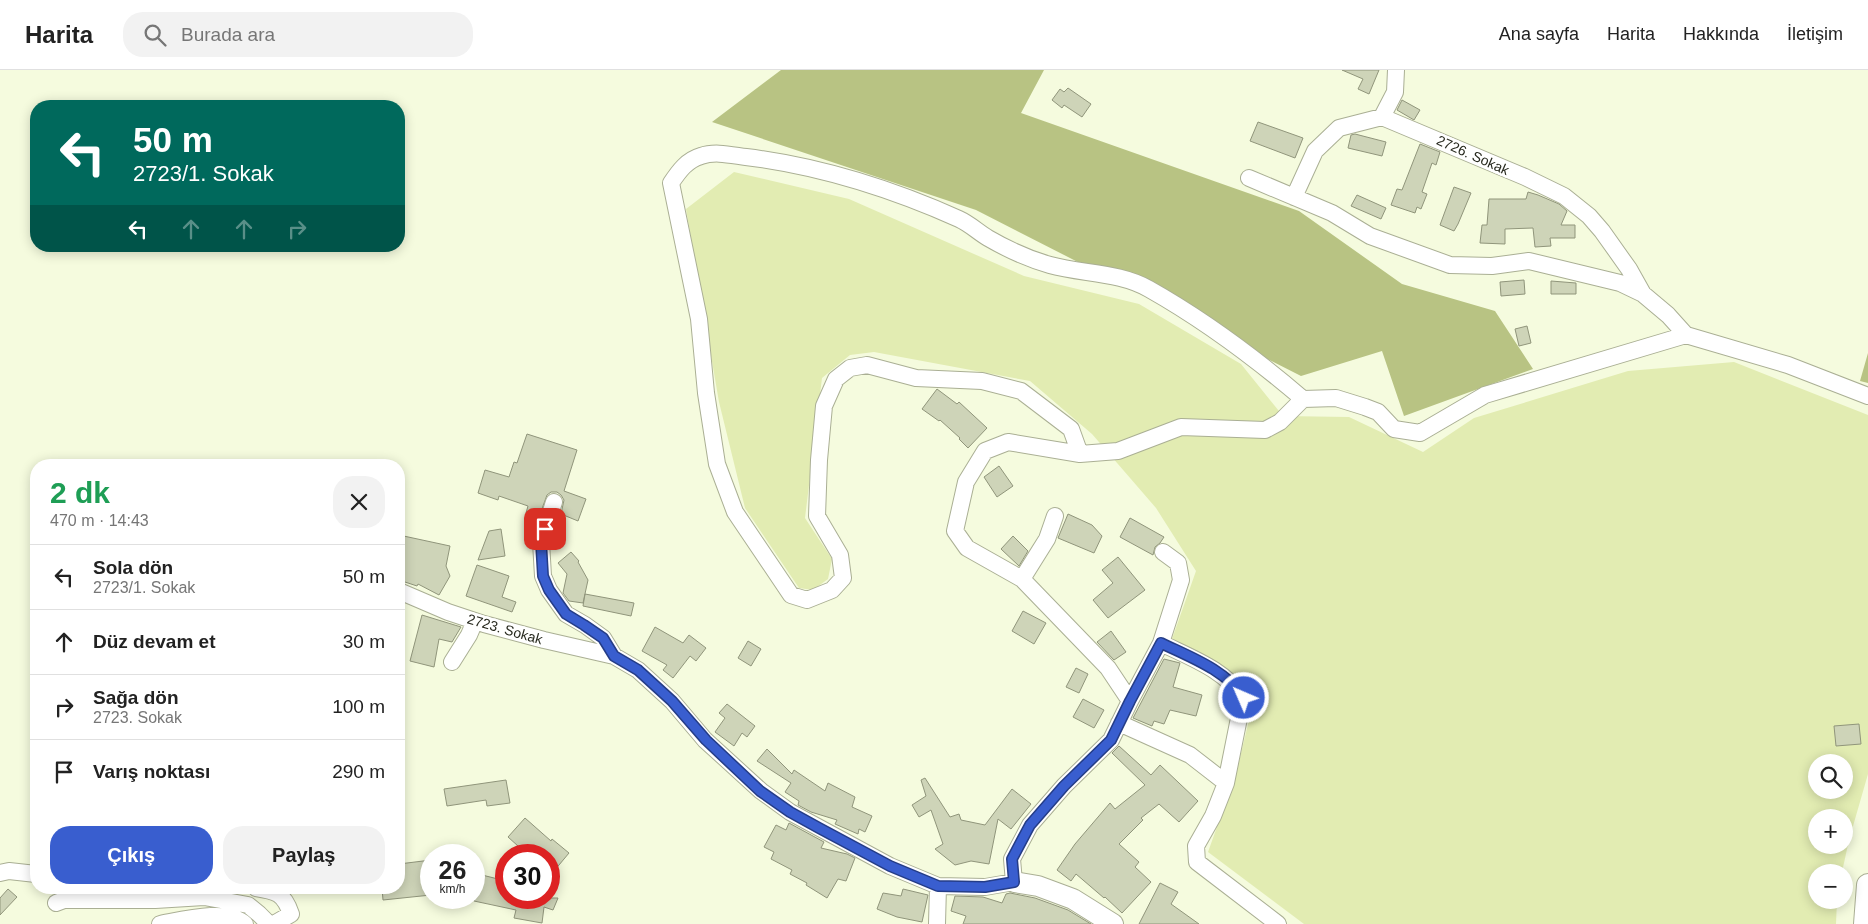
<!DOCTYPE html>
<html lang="tr">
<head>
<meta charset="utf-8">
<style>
	:root { --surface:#fff; --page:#f2f2f2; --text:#222; --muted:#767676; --line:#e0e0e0; --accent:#395ecf }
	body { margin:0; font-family:Helvetica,sans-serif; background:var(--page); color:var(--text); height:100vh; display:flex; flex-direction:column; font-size:19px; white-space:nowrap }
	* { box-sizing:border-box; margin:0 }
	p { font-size:16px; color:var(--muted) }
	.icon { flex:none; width:28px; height:28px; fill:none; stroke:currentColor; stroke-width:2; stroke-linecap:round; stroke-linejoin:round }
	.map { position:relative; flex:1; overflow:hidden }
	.drawer { position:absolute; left:30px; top:389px; width:375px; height:435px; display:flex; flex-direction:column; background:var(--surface); border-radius:20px; box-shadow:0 2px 12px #0003 }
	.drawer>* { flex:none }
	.guide { position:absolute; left:30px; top:30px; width:375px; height:152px; border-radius:20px; box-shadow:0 2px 12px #0003; background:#00695c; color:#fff; overflow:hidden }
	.buttons { position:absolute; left:1808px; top:684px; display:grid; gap:10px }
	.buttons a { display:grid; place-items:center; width:45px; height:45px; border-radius:50%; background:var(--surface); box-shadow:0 2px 12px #0003; font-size:25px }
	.speed { position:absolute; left:420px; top:774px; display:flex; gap:10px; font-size:25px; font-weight:700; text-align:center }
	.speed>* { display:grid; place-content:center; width:65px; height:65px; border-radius:50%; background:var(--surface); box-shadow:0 2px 12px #0003; line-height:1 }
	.speed small { font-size:12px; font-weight:400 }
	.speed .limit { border:8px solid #d22; background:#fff; color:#111 }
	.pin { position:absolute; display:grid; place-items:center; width:42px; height:42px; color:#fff; margin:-21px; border-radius:10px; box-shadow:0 2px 8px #0006 }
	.me { position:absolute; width:55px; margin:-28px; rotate:315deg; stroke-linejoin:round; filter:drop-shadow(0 0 4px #0008) }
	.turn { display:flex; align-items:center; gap:18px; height:105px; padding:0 20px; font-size:22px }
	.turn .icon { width:65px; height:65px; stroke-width:2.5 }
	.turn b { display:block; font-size:35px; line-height:42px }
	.lanes { display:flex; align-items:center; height:48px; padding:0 20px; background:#0003; justify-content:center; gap:25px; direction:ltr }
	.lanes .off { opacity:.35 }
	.round { display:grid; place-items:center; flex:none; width:52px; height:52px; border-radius:20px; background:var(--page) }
	.head { display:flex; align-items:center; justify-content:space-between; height:85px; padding:0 20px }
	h1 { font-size:30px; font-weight:600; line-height:38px; color:#1e9e55 }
	.action { display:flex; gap:10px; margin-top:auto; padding:10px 20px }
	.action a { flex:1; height:58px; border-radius:20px; background:var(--accent); color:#fff; font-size:20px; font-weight:600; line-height:58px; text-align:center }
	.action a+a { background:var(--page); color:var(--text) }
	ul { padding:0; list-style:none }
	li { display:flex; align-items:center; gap:15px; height:65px; padding:0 20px; border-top:1px solid var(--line) }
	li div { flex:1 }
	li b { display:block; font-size:19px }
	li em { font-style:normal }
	header { display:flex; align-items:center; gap:30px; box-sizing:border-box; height:70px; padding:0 25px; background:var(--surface); border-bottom:1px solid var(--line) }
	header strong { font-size:24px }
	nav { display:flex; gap:28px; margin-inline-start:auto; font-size:18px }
	.search { width:350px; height:45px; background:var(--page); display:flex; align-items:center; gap:12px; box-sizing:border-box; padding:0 18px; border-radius:20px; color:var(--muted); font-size:19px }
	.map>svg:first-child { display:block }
	.green { fill:#e2ecb2; fill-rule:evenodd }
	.forest { fill:#b8c383 }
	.building { fill:#ced4b8; stroke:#90957b }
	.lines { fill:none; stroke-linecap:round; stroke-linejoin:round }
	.minor-casing { stroke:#aaaf94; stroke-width:18 }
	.tertiary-casing { stroke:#aaaf94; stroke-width:22 }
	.secondary-casing { stroke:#aaaf94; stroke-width:24 }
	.minor { stroke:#fff; stroke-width:16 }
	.tertiary { stroke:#fff; stroke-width:20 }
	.secondary { stroke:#fff; stroke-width:22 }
	.route-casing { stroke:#253d87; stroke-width:12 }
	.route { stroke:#395ecf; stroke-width:9 }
	.labels { text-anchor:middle; stroke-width:5; stroke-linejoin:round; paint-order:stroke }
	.street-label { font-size:14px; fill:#27291e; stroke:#fff }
</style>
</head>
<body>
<header>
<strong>Harita</strong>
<div class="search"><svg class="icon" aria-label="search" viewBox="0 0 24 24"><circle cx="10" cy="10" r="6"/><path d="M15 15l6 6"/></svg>Burada ara</div>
<nav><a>Ana sayfa</a><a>Harita</a><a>Hakkında</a><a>İletişim</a></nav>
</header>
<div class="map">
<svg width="1868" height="854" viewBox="0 0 1868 854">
	<rect width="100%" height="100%" fill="#f5fbde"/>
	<path class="green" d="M734 102 849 129 1024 206 1139 234 1241 294 1283 346 1349 347 1423 382 1474 348 1628 301 1734 292 1868 345V704L1849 770 1842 802H1816V830H1837L1836 854H1304L1208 782 1236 704 1257 617 1172 569 1196 501 1156 438 1092 364 1030 311 874 282 850 285 822 308 805 448 832 489 828 509 813 520 799 518 745 438 719 332 686 139ZM1816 692H1844V720H1816ZM1816 748H1844V775H1816Z"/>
	<path class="forest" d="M781 0H1044L1021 43 1299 141 1402 214 1495 241 1533 299 1404 346 1382 281 1301 306 976 140 712 52Z
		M1868 283V313L1860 311Z"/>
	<path class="building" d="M1342 0H1379L1369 24 1358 19 1363 9Z
		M1068 18 1091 34 1082 47 1064 35 1062 38 1052 30 1060 19 1064 22Z
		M1402 30 1420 40 1414 50 1397 40Z
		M1258 52 1303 68 1295 88 1250 71Z
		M1355 64 1386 72 1382 86 1348 78 1351 65Z
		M1420 74 1440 82 1436 95 1432 93 1422 122 1427 124 1421 139 1417 137 1415 143 1391 135 1397 119 1402 120Z
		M1454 117 1471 123 1458 154 1454 161 1440 155Z
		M1528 122 1538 125 1559 134 1567 141 1561 155H1575V168H1550L1551 176 1535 177 1533 158 1505 159V174L1480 173 1482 155H1487L1489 129H1526Z
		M1357 125 1386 138 1381 149 1351 136Z
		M1524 210 1525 224 1501 226 1500 212Z
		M1551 211 1576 213V224H1551Z
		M1527 256 1531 273 1519 276 1515 259Z
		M937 319 957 334 959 332 987 358 968 378 959 369 960 368 940 350 939 351 922 339Z
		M527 364 577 380 564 421 586 429 578 451 561 444 564 430 561 425 557 422H551L547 425 539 447 526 443 528 436 499 426 498 430 478 423 485 400 509 407 514 392 517 393Z
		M999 396 1013 416 997 427 984 407Z
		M1068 444 1092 455 1102 466 1094 483 1058 468Z
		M1130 448 1164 467 1160 473 1155 477 1153 485 1120 467Z
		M501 459 505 486 478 490 489 461Z
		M399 465 450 476 446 496 450 506 439 525 418 514 417 516 399 510Z
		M1013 466 1028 481 1019 496 1001 479Z
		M571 482 579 491 578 492 588 510 583 533 569 531 563 523 567 504 558 493Z
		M1118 487 1145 520 1108 548 1093 530 1113 513 1102 500Z
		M477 495 509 506 502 527 516 532 512 542 466 526Z
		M585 524 634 533 631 546 583 536Z
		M1023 541 1046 553 1034 574 1012 561Z
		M422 545 461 557 452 572 439 569 434 597 410 591Z
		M655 557 683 573 689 565 706 578 696 591 690 586 673 608 663 600 667 595 642 581Z
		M1111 561 1126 582 1114 590 1097 572Z
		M748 571 761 579 751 596 738 588Z
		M1164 589 1180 593 1173 617 1202 625 1196 646 1170 640 1164 654 1154 651 1152 656 1133 648Z
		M1076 598 1088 604 1079 623 1066 617Z
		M1083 629 1104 640 1094 658 1073 647Z
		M727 634 755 656 747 667 742 663 734 676 715 662 725 648 719 643Z
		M1859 654 1861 674 1836 676 1834 656Z
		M1119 676 1151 705 1160 695 1198 731 1179 752 1159 734 1141 748 1143 750 1119 774 1139 792 1135 797 1151 812 1122 843 1105 827 1104 828 1076 804 1071 811 1057 800 1075 774 1110 733 1115 739 1145 715 1112 683Z
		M767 679 792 704 794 700 825 721 828 713 855 727 852 737 872 746 865 762 859 759 858 764 835 754 837 750 811 742 798 735 799 731 785 722 791 713 757 691Z
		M925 708 950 747 959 744 961 750 985 755 1012 719 1031 734 1011 759 998 749 989 794 971 791 955 795 935 779 943 774 931 740 919 747 912 735 926 726 921 710Z
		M506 710 510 733 487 736 486 730 447 736 444 719Z
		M525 748 551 771 552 769 569 783 549 807V785H528L508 767Z
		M789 753 824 772 821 778 847 784 855 788 846 811 838 809 827 828 806 815 807 813 790 804 792 800 771 789 774 782 764 777 776 755 786 760Z
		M431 790V825L383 830 382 818H399V794Z
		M474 803 506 811V828H558L553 840 544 837 542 853 514 848 516 840 474 831Z
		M1160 813 1178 822 1171 834 1199 854H1139Z
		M8 819 17 827 0 845V828Z
		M903 819 928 825 922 852 897 847 877 839 883 823 901 826Z
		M1010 823 1035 828 1068 840 1091 854H963L966 846 951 841 955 826 983 827 1002 833 1006 824Z"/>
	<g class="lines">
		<defs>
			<path id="minor" d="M1382 47 1395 22 1396 0
				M1249 108 1332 143 1370 166 1450 195 1492 196 1529 191 1620 213 1643 224 1668 245 1686 265 1788 295 1868 326
				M1294 127 1315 81 1339 58 1382 47 1525 107 1564 126 1589 146 1602 161 1629 199 1643 224
				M1080 384 1071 359 1021 321 982 311 916 308 867 295 850 298 836 309 824 336 819 390 817 446 840 485 843 508 832 520 807 530 791 525 735 442 717 394 706 323 699 249 671 113C679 101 687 90 701 86 715 81 731 85 746 87 819 96 892 119 959 149 970 154 978 162 988 168 1007 179 1029 189 1050 195 1082 204 1120 202 1149 219 1204 250 1255 288 1303 329
				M554 432 541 472 543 506 549 520 566 544 585 555 603 568 614 586
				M1022 509 1047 469 1055 446
				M399 521 448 542 484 554 544 570 614 586 638 600 672 631 705 670 761 721 790 742 890 796 938 816 985 817 1014 812 1012 789 1030 755 1064 716 1111 670 1130 631 1108 598 1022 509 967 478 955 461 966 412 985 381 1008 372 1080 384 1118 381 1181 357 1265 360 1280 352 1303 329 1336 328 1365 337 1378 342 1394 359 1420 363 1485 325 1686 265
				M1161 573C1189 587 1226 600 1243 628L1226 713 1213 746 1196 776 1197 792 1278 854
				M452 592 469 565 475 551
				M1130 631 1161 573 1181 510 1178 493 1163 482
				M1119 653 1190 685 1226 713
				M0 803 9 801 36 804
				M256 818C276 821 284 823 291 844L274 854
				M56 833 64 830H155L204 827 248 835 259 844 269 854
				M160 854C182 850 228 838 245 854
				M937 854 938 816"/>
			<path id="tertiary" d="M1014 812 1038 816 1073 829 1113 854"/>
			<path id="secondary" d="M1865 854 1868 815"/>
		</defs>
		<use href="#minor" class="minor-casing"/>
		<use href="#tertiary" class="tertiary-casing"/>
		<use href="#secondary" class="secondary-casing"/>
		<use href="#minor" class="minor"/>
		<use href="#tertiary" class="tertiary"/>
		<use href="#secondary" class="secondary"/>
	</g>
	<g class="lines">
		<defs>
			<path id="route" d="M545 459 541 472 543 506 549 520 566 544 584 555 603 568 614 586 638 600 672 631 706 670 760 721 790 742 819 758 890 796 938 816 985 817 1014 812 1012 789 1030 755 1064 716 1111 670 1130 631 1161 573C1190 587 1226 600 1244 628"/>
		</defs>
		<use href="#route" class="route-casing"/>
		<use href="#route" class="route"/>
	</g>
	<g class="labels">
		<g class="street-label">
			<text transform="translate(1473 85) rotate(24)" y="5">2726. Sokak</text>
			<text transform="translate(505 559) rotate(16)" y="5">2723. Sokak</text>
		</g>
	</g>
</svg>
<div class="buttons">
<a><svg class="icon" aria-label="search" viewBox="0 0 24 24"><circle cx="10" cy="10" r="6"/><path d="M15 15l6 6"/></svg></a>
<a>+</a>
<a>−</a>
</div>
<div class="speed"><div>26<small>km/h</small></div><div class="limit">30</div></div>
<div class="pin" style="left:545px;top:459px;background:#d93025"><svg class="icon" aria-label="arrive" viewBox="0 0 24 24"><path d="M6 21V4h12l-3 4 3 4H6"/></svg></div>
<svg class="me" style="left:1244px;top:628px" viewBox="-20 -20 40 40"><circle r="17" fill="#395ecf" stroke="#fff" stroke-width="3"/><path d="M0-11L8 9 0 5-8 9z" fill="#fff"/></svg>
<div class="guide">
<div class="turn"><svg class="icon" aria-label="left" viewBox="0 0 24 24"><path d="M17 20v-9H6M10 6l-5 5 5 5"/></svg><div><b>50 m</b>2723/1. Sokak</div></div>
<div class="lanes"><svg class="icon" aria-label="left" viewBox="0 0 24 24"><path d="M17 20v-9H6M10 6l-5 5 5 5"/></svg><svg class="icon off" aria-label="ahead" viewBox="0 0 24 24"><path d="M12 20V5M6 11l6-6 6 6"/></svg><svg class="icon off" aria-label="ahead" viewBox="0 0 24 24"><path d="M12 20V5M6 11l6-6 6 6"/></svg><svg class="icon off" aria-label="right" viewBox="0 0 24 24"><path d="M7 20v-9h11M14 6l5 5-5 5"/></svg></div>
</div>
<section class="drawer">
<div class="head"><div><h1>2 dk</h1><p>470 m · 14:43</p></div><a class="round"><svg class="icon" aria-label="close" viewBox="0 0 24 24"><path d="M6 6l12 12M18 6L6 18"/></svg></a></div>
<ul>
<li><svg class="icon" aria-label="left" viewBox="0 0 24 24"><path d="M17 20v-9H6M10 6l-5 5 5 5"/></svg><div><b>Sola dön</b><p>2723/1. Sokak</p></div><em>50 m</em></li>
<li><svg class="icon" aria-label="ahead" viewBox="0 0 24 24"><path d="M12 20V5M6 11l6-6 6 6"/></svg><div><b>Düz devam et</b></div><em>30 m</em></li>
<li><svg class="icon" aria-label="right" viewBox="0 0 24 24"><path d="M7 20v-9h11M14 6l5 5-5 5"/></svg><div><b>Sağa dön</b><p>2723. Sokak</p></div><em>100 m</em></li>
<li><svg class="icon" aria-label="arrive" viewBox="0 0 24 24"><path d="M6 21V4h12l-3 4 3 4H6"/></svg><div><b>Varış noktası</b></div><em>290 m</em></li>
</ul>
<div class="action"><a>Çıkış</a><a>Paylaş</a></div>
</section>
</div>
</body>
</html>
